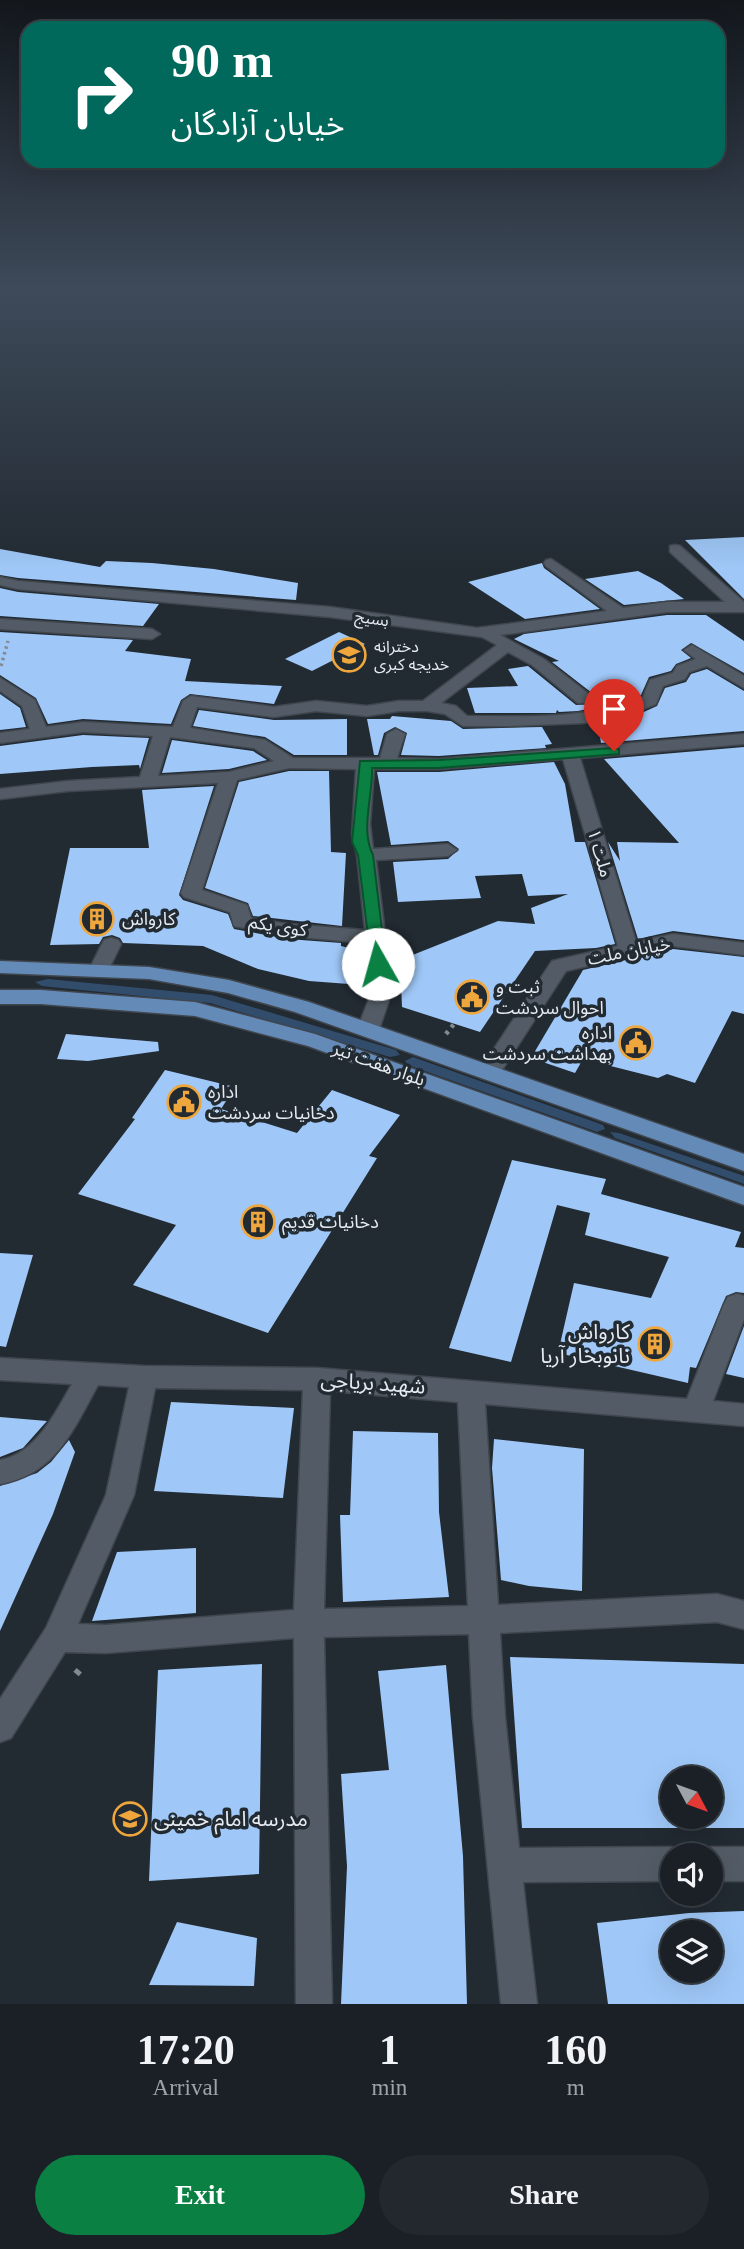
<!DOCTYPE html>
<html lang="en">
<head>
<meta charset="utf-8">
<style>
	:root { --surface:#1a2026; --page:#23282e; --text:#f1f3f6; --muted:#9fa3a7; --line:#383e43; --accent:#0b8043 }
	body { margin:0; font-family:"Times New Roman","Noto Sans Arabic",serif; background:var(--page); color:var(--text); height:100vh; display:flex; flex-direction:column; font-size:26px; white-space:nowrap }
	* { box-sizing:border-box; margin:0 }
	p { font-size:23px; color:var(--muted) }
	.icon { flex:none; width:38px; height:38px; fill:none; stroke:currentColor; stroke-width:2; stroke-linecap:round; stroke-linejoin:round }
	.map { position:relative; height:2004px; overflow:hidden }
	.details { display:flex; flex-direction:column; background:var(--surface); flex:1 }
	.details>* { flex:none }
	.guide { position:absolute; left:21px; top:21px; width:704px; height:147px; border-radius:21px; box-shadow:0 7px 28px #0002,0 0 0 2px var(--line); background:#00695c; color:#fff; overflow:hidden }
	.needle { width:46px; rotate:131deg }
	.controls { position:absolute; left:660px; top:1766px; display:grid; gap:14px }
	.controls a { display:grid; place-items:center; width:63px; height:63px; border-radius:50%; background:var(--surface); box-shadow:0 7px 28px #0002,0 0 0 2px var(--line); font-size:35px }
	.pin { position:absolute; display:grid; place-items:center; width:60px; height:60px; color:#fff; margin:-72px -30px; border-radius:50% 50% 50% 0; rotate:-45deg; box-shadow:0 0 7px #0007 }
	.pin .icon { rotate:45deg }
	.me { position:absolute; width:77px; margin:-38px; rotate:353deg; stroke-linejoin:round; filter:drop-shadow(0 0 5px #0008) }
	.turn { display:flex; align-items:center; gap:24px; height:147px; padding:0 35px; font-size:32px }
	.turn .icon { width:91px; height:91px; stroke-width:2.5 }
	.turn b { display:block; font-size:49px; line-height:60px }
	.eta { display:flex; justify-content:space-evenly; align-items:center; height:119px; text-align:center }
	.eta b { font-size:42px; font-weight:700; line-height:49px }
	.cta { display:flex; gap:14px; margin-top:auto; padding:14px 35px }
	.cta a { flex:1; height:80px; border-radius:42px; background:var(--accent); color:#fff; font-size:28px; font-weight:700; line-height:80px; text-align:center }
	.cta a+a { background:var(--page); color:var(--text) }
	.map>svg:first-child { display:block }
	.green { fill:#324d6c }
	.building { fill:#9fc8f8; fill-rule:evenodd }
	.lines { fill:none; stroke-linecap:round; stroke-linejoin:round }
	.minor-casing { stroke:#40464e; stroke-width:3 }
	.major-casing { stroke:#40464e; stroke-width:3 }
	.path-far2 { stroke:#848a91; stroke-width:3.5; stroke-dasharray:2.5 3.5; stroke-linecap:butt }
	.path-far1 { stroke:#848a91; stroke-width:4.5; stroke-dasharray:3.5 5; stroke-linecap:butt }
	.path { stroke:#848a91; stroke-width:7; stroke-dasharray:5 8; stroke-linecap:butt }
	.minor { fill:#535c66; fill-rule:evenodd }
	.major { fill:#648bb8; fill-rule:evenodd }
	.route { fill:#0b8043; stroke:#07532c; stroke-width:2 }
	.labels { text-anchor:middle; stroke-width:7; stroke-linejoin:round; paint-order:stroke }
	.far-street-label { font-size:16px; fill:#e6ebf1; stroke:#222a32 }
	.far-poi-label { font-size:16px; fill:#e6ebf1; stroke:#222a32; text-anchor:start }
	.street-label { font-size:18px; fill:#e6ebf1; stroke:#222a32 }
	.poi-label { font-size:18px; fill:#e6ebf1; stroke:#222a32; text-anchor:start }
	.near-poi-label { font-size:21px; fill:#e6ebf1; stroke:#222a32; text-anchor:end }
	.near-street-label { font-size:21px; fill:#e6ebf1; stroke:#222a32 }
</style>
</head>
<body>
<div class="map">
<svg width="744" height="2004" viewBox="0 0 744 2004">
	<rect width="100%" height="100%" fill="#222a32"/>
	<path class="green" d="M48 979 212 995 396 1050 400 1055 390 1057 210 1003 42 986 35 982Z
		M413 1057 603 1125 605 1129 597 1132 408 1065 405 1061Z
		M610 1132 619 1133 744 1176V1184L615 1138Z"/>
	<path class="building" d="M744 537V599L685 540Z
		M0 549 100 567 106 561 152 563 214 569 298 583 296 600 18 578 0 575Z
		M542 563 544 568 600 609 525 619 468 582Z
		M638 571 661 583 684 599 624 605 585 579Z
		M0 588 18 592 159 604 143 626 0 616Z
		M667 615H706L744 641V673L691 643 681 650 691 658 676 664 671 671 649 677 641 695 621 702 578 711 559 712 557 710 556 713H475L467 688 518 686 508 669 528 666 576 705 592 704 594 698 592 693 552 662 559 661 514 639 524 634Z
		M0 632 133 640 125 651 191 659 185 681 282 686 274 704 190 694 181 700 171 724 83 719 48 724 36 698 0 675Z
		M339 632 365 644 312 671 285 659Z
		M707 669 744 691V731L601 743 598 723 637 715 657 706 665 688 686 682 691 674Z
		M0 694 20 708 26 727 0 730Z
		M199 710 274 720 347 719V755H294L265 737 193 726Z
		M392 716 451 721 463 729 542 727 552 744 545 745 546 748 439 756 401 755 407 733 395 727 384 733 378 755H374L367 719H390Z
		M83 735 149 738 140 769 139 765 92 767 0 774V746Z
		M172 740 253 751 267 760 229 769 162 773Z
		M744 747V940L673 931 638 939 608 842 620 861 617 842 679 843 604 759Z
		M554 762 565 784 575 842H585L615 944 596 948 535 951 480 1032 402 1007 400 960 498 921 535 924 531 908 568 894 528 896 522 874 475 876 481 898 398 902 393 862 448 859 459 849 448 841 391 845 377 772H439Z
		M289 771H329L331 852 346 853 342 926 253 916 248 903 205 888 239 782Z
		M214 786 179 895 183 900 228 914 234 929 288 939 341 943V946L353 949 349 984 309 981 258 969 203 946 123 943 120 938 112 935 103 937 99 944 50 945 70 848H149L142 790Z
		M673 949 744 957V1014L732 1011 695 1083 667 1074 658 1078 583 1059 575 1073 531 1058 583 970Z
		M66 1034 158 1042 159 1051 88 1061 57 1059Z
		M165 1070 235 1087 221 1109 297 1133 332 1090 400 1115 369 1156 377 1158 268 1333 133 1285 176 1225 78 1194 135 1119 132 1118Z
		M512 1160 606 1179 601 1194 741 1232 735 1247 744 1248V1293L736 1292 726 1296 696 1368 690 1367 688 1383 558 1353 574 1283 651 1298 669 1257 585 1235 590 1213 557 1205 511 1362 449 1348Z
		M0 1253 33 1255 6 1347 0 1346Z
		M744 1326V1378L726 1374Z
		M171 1402 294 1408 283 1498 154 1491Z
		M0 1417 47 1421 23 1448 0 1457Z
		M353 1431 438 1433 439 1512 449 1597 343 1602 340 1515H350Z
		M494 1439 584 1449 582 1591 529 1586 501 1580 492 1468Z
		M69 1440 75 1452 53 1514 0 1631V1486L37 1473 51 1462Z
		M196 1548V1613L92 1621 117 1552Z
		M510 1657 744 1664V1828H522ZM672 1778H710V1816H672Z
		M262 1664 259 1874 149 1881 158 1670Z
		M446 1665 463 1856 467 2004H341L347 1866 341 1774 389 1770 378 1671Z
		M744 1911V2004H608L597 1923 689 1913ZM672 1932H710V1970H672Z
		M177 1922 257 1938 254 1986 149 1985Z"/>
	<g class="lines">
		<defs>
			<path id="minor" d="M675 545 680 546 744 602V612H667L500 635 544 659 590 695 592 699 590 703H578L532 665 508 652 441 703 456 706 467 716C526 716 587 720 643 697L650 680 673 673 677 666 696 659 684 650 692 645 744 676V688L707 666 689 672 685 679 663 686 656 704 636 712 584 723 509 726H463L445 714 427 711H399L367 716 316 711 274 717 197 707 190 728 265 740 293 758H380L387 734 396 729 405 734 397 758 439 759 744 734V744L580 758 636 942 673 934 744 943V955L673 946 566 971 497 1078 489 1080 481 1078 478 1073 552 961 618 946 563 759 439 769H374L370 824 373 849 448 844 457 850 448 856 376 860 392 991 379 1030 376 1035H360L357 1030 372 991 366 943 288 936 234 926 230 912 184 897 181 893 218 783 68 791 0 799V789L68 781 140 777 153 736 83 732 0 743V733L30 729 22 706 0 691V678L35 700 46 727 83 722 173 727 183 701 191 696 274 707 316 701 367 706 399 701H423L497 645 482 637 330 617 18 589 0 585V577L18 581 330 607 477 628 607 611 546 566 544 563 546 560 551 559 623 608 667 602H725L670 552V546ZM170 737 254 748 274 761 229 772 158 776ZM289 768 356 769 352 835 357 855 365 930 288 924 251 918 247 905 202 890 237 780Z
				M0 619 152 629 160 634 152 639 0 629Z
				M111 938 118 940 121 944 106 975H92L89 970 104 940Z
				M737 1294 744 1296V1319L713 1401 744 1404V1426L485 1404 498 1605 717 1594 744 1601V1629L717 1622 500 1633 505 1717 519 1848 672 1847 685 1855H672V1881L523 1882 537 2004H501L473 1717 469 1634 324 1637 332 2004H296L294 1638 106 1653 65 1652 11 1738 0 1742V1699L46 1628 106 1495 129 1387 98 1385C73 1430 56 1474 0 1484V1460C36 1454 55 1413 72 1384L0 1380V1358L144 1366 317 1368 687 1399 724 1304 728 1297ZM155 1388 303 1390 294 1610 106 1625 78 1624 134 1495ZM330 1391 458 1402 468 1606 324 1609Z
				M710 1847H744V1881H710V1855H697Z"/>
			<path id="major" d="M0 961 149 967 229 980 309 1002 744 1154V1171L295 1012 228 993 149 979 0 973Z
				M0 990H41L195 1002 315 1034 744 1187V1205L308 1046 195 1016 41 1004H0Z"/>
		</defs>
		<use href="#minor" class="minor-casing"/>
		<use href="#major" class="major-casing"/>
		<path class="path-far2" d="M1 666 8 641"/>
		<path class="path-far1" d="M446 1034 454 1024"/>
		<path class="path" d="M76 1674 83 1666"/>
		<use href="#minor" class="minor"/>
		<use href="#major" class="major"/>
	</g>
	<linearGradient id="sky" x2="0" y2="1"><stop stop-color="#13171c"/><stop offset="0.51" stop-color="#3e4a5a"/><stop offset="1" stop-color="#3e4a5a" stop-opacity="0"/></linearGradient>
	<rect width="744" height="569" fill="url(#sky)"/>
	<path class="route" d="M614 748 619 749V754L439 768H372C373 796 360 830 373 855L386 964 383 968H372L358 855 352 842 360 761 439 760Z"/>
	<defs>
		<symbol id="school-ring" viewBox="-11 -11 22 22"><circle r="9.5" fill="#222a32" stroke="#efa73d" stroke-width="1.5"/><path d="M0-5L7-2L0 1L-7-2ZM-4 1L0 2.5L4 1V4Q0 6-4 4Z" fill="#efa73d"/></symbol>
		<symbol id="building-ring" viewBox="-11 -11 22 22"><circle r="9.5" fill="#222a32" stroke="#efa73d" stroke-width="1.5"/><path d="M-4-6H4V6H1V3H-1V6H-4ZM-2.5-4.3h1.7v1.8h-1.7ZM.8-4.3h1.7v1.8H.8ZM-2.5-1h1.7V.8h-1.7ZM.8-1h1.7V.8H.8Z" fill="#efa73d"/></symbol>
		<symbol id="civic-ring" viewBox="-11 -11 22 22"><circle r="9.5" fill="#222a32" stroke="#efa73d" stroke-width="1.5"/><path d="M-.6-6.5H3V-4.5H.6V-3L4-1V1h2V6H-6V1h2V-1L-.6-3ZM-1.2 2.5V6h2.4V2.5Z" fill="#efa73d"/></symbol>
	</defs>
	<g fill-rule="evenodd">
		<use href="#school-ring" x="330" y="636" width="38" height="38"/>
		<use href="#building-ring" x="78" y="900" width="38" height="38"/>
		<use href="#civic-ring" x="453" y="978" width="38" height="38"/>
		<use href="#civic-ring" x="617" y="1024" width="38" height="38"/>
		<use href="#civic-ring" x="165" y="1083" width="38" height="38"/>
		<use href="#building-ring" x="239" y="1203" width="38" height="38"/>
		<use href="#building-ring" x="636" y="1325" width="38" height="38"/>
		<use href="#school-ring" x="111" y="1800" width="38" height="38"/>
	</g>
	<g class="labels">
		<g class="far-street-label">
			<text transform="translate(372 618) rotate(8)" y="6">بسیج</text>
		</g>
		<g class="far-poi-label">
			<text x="374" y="652">دخترانه<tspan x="374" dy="18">خدیجه کبری</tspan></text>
		</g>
		<g class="street-label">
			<text transform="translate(600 853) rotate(74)" y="6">ملت ۱</text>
			<text transform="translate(278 926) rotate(9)" y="6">کوی یکم</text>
			<text transform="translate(629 951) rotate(-11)" y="6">خیابان ملت</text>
			<text transform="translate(379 1064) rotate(20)" y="6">بلوار هفت تیر</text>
		</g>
		<g class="poi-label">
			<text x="122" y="925">کارواش</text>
			<text x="496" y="993">ثبت و<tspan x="496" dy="21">احوال سردشت</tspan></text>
			<text x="612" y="1039" text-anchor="end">اداره<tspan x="612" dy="21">بهداشت سردشت</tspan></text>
			<text x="208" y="1098">اداره<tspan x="208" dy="21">دخانیات سردشت</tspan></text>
			<text x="282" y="1228">دخانیات قدیم</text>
		</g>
		<g class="near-poi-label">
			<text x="630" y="1339">کارواش<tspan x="630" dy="24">نانوبخار آریا</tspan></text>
			<text x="154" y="1826" text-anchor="start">مدرسه امام خمینی</text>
		</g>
		<g class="near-street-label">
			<text transform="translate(373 1383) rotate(4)" y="7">شهید بریاجی</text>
		</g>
	</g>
</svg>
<div class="controls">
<a><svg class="needle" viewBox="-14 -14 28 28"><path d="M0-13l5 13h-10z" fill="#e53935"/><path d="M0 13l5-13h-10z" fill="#9fa3a7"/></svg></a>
<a><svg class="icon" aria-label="sound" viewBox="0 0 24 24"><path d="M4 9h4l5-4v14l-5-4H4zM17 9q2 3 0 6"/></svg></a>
<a><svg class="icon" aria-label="layers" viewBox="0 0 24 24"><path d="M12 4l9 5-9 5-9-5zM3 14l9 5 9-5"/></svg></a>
</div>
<div class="pin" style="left:614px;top:751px;background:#d93025"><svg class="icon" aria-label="arrive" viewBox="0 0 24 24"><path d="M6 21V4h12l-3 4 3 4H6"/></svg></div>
<svg class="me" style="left:378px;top:964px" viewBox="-20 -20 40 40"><circle r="19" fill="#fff"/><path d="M0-13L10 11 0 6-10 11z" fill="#0b8043"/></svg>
<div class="guide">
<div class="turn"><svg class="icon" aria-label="right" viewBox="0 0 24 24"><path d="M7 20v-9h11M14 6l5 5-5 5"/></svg><div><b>90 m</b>خیابان آزادگان</div></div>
</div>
</div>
<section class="details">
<div class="eta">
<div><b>17:20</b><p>Arrival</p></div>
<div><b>1</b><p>min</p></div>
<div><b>160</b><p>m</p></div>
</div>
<div class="cta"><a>Exit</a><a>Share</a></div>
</section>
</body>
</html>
